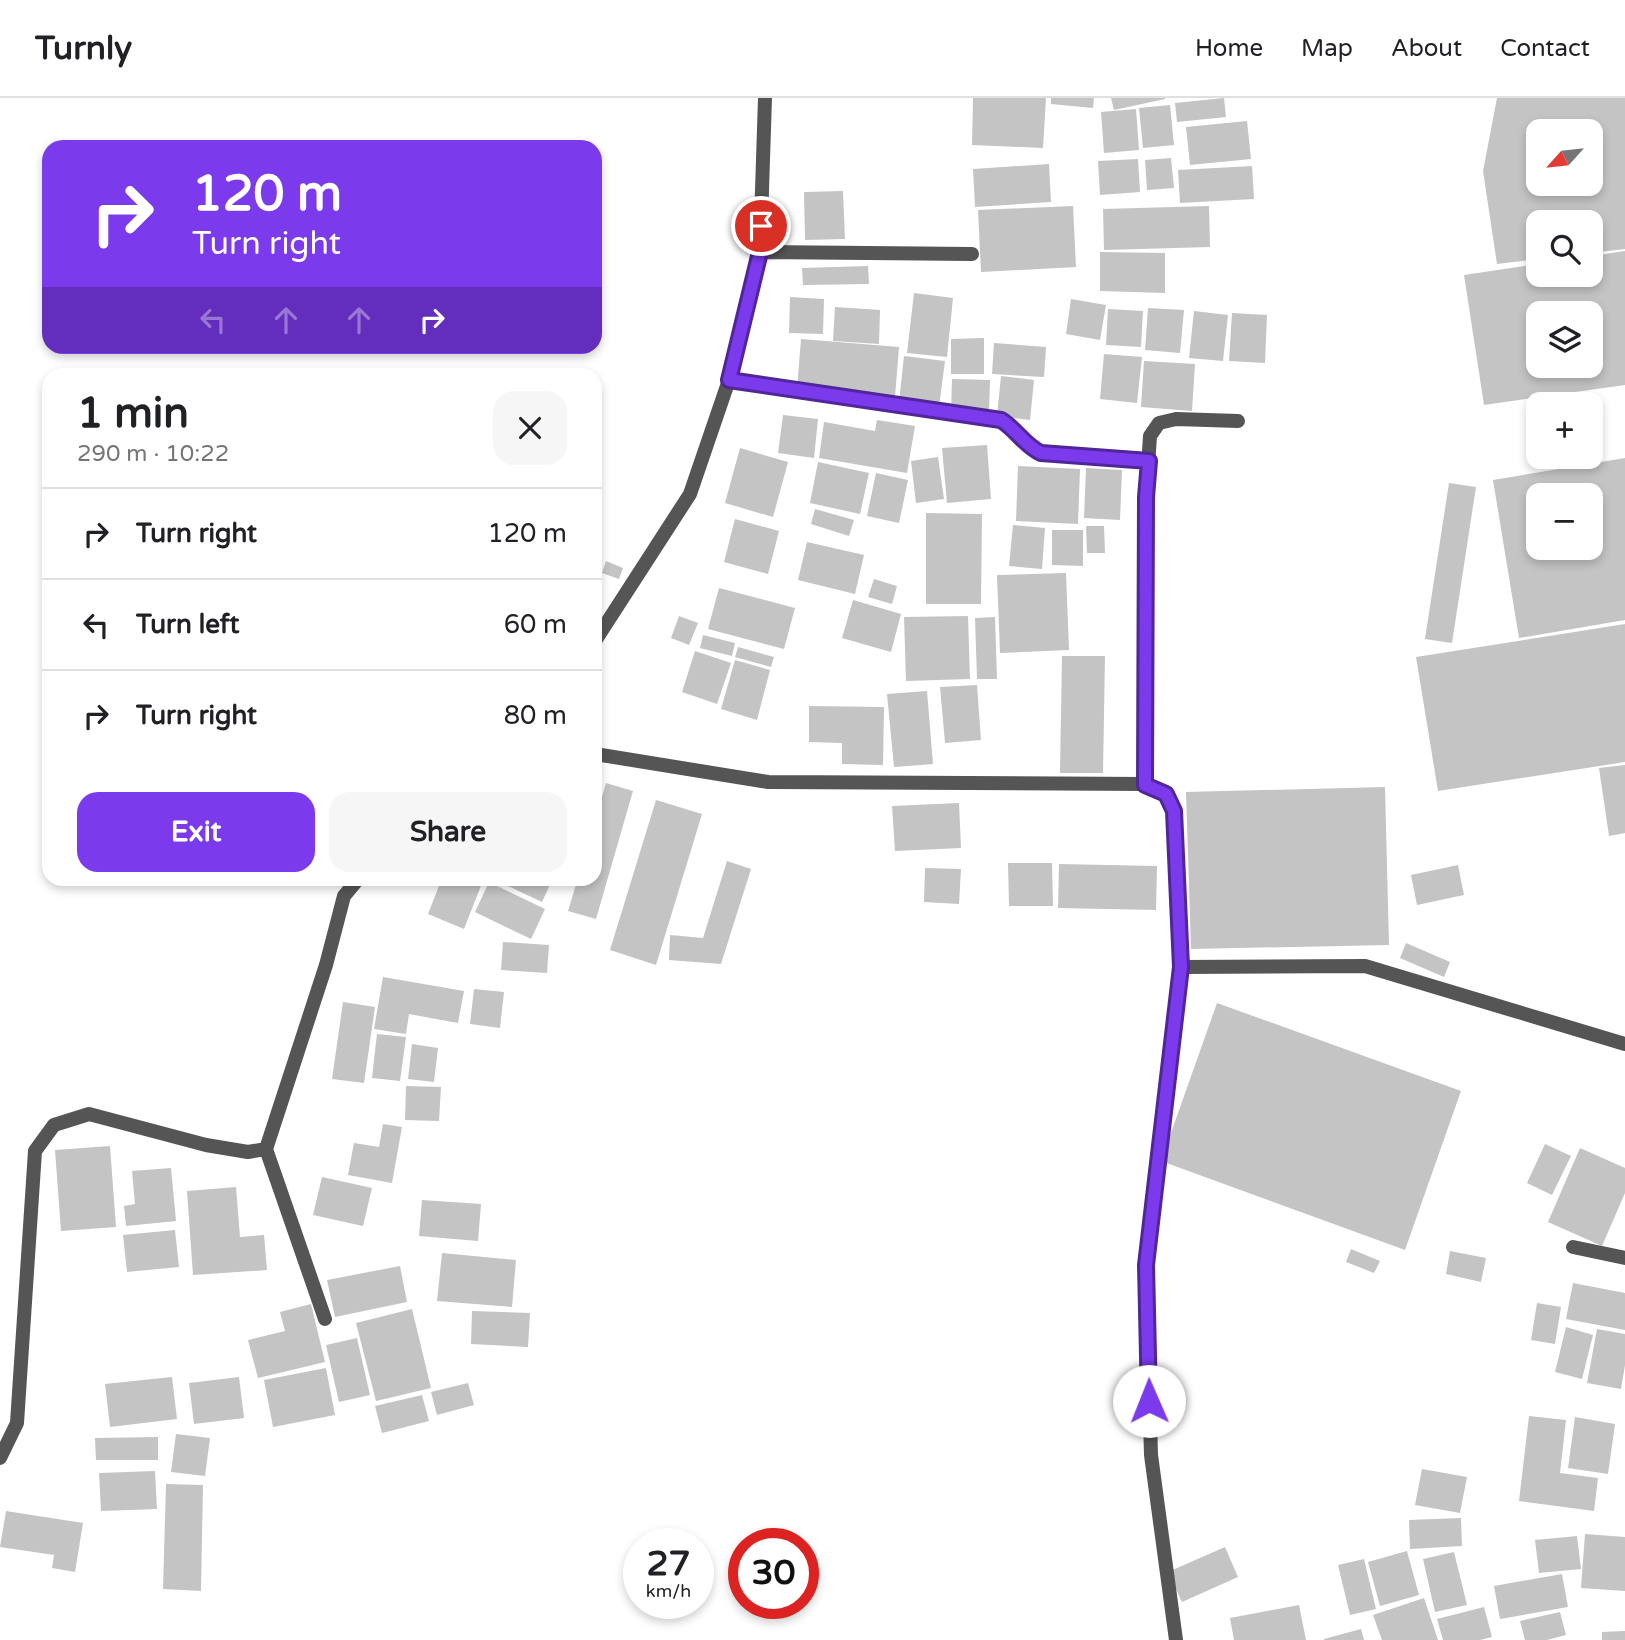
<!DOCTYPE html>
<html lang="en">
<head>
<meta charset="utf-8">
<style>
	:root { --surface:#fff; --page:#f6f6f6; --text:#202124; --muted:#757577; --line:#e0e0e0; --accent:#7c3aed }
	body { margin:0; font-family:"Varela Round",sans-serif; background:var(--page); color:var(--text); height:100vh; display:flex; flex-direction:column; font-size:26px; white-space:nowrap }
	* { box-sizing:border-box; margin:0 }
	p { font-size:23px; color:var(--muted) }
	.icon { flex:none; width:38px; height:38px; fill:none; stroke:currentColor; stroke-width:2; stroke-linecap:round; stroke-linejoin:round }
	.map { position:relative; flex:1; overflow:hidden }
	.details { position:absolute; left:42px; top:270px; width:560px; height:518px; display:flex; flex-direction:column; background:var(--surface); border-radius:21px; box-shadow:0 4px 10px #0003 }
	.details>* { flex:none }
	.guide { position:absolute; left:42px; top:42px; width:560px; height:214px; border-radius:21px; box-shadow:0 4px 10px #0003; background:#7c3aed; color:#fff; overflow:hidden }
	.needle { width:46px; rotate:243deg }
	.tools { position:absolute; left:1526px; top:21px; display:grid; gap:14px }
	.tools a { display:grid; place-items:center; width:77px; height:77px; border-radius:14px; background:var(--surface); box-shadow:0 4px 10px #0003; font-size:35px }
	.speed { position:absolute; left:623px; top:1430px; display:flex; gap:14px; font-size:35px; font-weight:700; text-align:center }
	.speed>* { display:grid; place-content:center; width:91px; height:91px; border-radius:50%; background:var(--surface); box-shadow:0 4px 10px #0003; line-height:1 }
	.speed small { font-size:18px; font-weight:400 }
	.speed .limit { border:10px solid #d22; background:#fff; color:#111 }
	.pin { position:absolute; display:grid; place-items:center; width:60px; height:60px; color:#fff; margin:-30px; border:4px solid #fff; border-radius:50%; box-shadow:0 2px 7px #0007 }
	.me { position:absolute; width:77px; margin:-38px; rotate:359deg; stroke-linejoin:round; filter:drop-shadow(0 0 5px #0008) }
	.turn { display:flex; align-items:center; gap:24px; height:147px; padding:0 35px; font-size:32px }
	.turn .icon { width:91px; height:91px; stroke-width:2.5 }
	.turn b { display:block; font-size:49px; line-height:60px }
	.lanes { display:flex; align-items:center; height:66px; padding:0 35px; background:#0003; justify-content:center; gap:35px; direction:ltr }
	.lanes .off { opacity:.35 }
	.round { display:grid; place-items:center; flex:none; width:74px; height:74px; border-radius:21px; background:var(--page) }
	.head { display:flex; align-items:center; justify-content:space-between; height:119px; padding:0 35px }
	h1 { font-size:42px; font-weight:700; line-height:52px }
	.cta { display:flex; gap:14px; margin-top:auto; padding:14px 35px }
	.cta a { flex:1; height:80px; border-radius:21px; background:var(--accent); color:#fff; font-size:28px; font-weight:700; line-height:80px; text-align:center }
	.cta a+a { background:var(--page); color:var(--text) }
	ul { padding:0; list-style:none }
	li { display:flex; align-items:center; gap:21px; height:91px; padding:0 35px; border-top:2px solid var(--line) }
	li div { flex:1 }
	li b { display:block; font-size:26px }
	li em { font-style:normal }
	header { display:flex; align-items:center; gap:42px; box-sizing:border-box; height:98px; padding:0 35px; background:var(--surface); border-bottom:2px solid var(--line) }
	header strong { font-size:33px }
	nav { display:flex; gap:38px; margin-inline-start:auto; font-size:24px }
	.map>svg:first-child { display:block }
	.building { fill:#c4c4c4; fill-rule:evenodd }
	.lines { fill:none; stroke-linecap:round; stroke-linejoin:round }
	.street { stroke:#555; stroke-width:14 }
	.route-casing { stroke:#51269a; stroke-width:18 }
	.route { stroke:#7c3aed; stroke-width:12 }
</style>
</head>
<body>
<header>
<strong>Turnly</strong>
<nav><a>Home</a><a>Map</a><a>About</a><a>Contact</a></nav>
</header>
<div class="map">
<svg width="1625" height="1542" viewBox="0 0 1625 1542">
	<rect width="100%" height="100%" fill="#fff"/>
	<path class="building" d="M973 0H1046L1043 50 972 47Z
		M1051 0H1094L1093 10 1051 6Z
		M1111 0H1165V1L1114 12Z
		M1224 0 1226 19 1177 24 1175 5Z
		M1497 0H1625V151L1591 155V124H1538V161L1497 166 1483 73ZM1538 33H1591V86H1538Z
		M1170 7 1174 47 1143 50 1139 10Z
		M1136 11 1139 52 1104 55 1101 14Z
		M1247 23 1251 61 1190 67 1186 29Z
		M1171 60 1174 90 1147 92 1145 62Z
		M1138 61 1140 94 1100 97 1098 63Z
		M1049 66 1051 104 975 109 973 71Z
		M1252 68 1254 101 1180 105 1178 72Z
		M843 93 845 141 805 142 804 94Z
		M1073 108 1076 169 981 174 978 112Z
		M1209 108 1210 149 1104 152 1103 111Z
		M1625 153V287L1484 307 1464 177 1538 166V177H1591V158ZM1538 215H1591V268H1538Z
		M1100 154 1165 155V195L1100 193Z
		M868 168 869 186 803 187 802 170Z
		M914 195 953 200 947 259 907 255Z
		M790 199 824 201 823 236 789 235Z
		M1071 201 1106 207 1100 242 1066 236Z
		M835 209 880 212 879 246 833 243Z
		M1148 210 1184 212 1180 255 1145 252Z
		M1108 211 1143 213 1141 249 1106 247Z
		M1194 213 1228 217 1223 263 1189 260Z
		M1232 215 1267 217 1265 265 1229 263Z
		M984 240V276H951V241Z
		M801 241 899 249 895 299 797 291Z
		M994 245 1046 249 1044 279 992 276Z
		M1104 256 1142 259 1137 305 1100 301Z
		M904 258 945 263 939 309 899 304Z
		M1144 263 1195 266 1192 313 1141 309Z
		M1001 278 1034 282 1030 322 997 318Z
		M952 281 990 282 989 315 951 314Z
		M783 317 818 321 814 360 778 355Z
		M877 322 915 328 907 375 819 360 824 324 875 333Z
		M987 347 991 401 947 405 942 350Z
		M740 350 788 364 773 419 725 405Z
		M938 359 944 401 916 405 911 363Z
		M1625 360V522L1519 540 1493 382ZM1538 397H1591V450H1538Z
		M818 364 869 375 860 416 810 405Z
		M1018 368 1080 371 1078 426 1016 423Z
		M1086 370 1122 372 1120 422 1084 420Z
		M876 375 908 382 899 425 867 418Z
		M1449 385 1476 389 1452 545 1425 541Z
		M815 411 854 422 849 438 811 426Z
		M926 415 982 416 981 506H926Z
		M735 421 779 433 768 476 724 464Z
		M1013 427 1045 430 1042 471 1009 468Z
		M1086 428H1104L1105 455H1087Z
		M1052 432H1083V468L1052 467Z
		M807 444 864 457 855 496 798 482Z
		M606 463 623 470 619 481 602 475Z
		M1066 475 1069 552 1000 555 997 477Z
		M874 481 897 488 892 506 868 499Z
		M719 490 795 510 784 551 708 531Z
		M853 502 901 516 891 554 842 540Z
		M679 518 698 525 689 547 671 540Z
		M968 518 970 581 906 583 904 519Z
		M995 519 997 581H977L975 520Z
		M1625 526V664L1438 693 1416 559Z
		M703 537 735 545 732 558 700 550Z
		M738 549 774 559 771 569 735 559Z
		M695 553 731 565 717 606 682 594Z
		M1062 558H1105L1103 675H1060Z
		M735 562 770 572 757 622 721 611Z
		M977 587 981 642 945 645 940 589Z
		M927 593 933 666 894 669 887 596Z
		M809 608 884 609 883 667 842 666V645L809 644Z
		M1625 667V735L1609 738 1599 670Z
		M606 685 633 693 596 821 568 813 578 780H595V722Z
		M1385 689 1389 847 1191 851 1186 694Z
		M656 702 702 716 656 867 610 852Z
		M959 705 961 750 895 753 892 708Z
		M727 763 751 771 721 866 669 862 670 837 703 840Z
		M1008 765H1052L1053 808H1009Z
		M1059 766 1157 768 1156 812 1058 810Z
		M1458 767 1464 797 1417 807 1411 777Z
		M925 770 961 771 959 806 924 804Z
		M442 780H484L464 831 428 816Z
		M491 780H553L542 804Z
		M489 784 545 811 531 841 475 814Z
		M503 844 549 847 547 875 501 872Z
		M1406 845 1450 864 1444 879 1400 860Z
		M383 879 464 893 458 925 409 916 406 936 374 931Z
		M474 891 504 894 500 930 470 926Z
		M343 904 375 909 364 985 332 981Z
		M1217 905 1461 993 1405 1152 1161 1063Z
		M377 936 406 939 400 983 372 980Z
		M412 946 438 950 434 984 408 981Z
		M406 988 441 989 439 1023 405 1022Z
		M383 1026 402 1029 392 1085 348 1077 354 1045 379 1049Z
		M1545 1046 1571 1058 1552 1097 1527 1085Z
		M110 1048 116 1129 61 1133 55 1052Z
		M1580 1050 1625 1070V1095L1602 1148 1548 1124Z
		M171 1070 176 1123 126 1128 124 1108 135 1106 132 1073Z
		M322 1079 372 1090 363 1128 313 1117Z
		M236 1089 240 1139 264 1137 267 1172 193 1177 187 1093Z
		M422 1102 481 1106 478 1143 419 1138Z
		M175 1132 179 1169 127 1174 123 1137Z
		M1351 1151 1380 1163 1374 1175 1346 1164Z
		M1450 1153 1486 1160 1481 1184 1446 1176Z
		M442 1155 516 1162 512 1209 437 1203Z
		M400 1168 407 1204 335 1219 327 1182Z
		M1573 1185 1625 1195V1232L1566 1221Z
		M1537 1205 1561 1209 1555 1246 1531 1242Z
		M311 1206 325 1264 258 1280 248 1242 285 1233 280 1214Z
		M412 1211 431 1290 376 1303 356 1225Z
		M472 1213 530 1215 528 1249 471 1246Z
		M1566 1229 1593 1237 1582 1281 1555 1274Z
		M1597 1231 1625 1236V1267L1621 1291 1587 1285Z
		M357 1240 370 1297 339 1304 326 1247Z
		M326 1270 335 1317 273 1329 264 1282Z
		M172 1279 177 1321 110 1329 105 1286Z
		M239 1279 244 1320 194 1326 189 1285Z
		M468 1285 474 1307 437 1317 431 1294Z
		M422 1297 429 1323 382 1335 375 1308Z
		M1529 1318 1566 1322 1560 1375 1598 1380 1594 1413 1519 1403Z
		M1575 1319 1615 1326 1608 1376 1568 1370Z
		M176 1336 210 1340 205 1378 171 1374Z
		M158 1339V1362H96L95 1340Z
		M1422 1371 1467 1379 1460 1415 1415 1407Z
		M155 1373 157 1411 101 1413 99 1375Z
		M166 1386 203 1387 201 1493 163 1491Z
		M6 1413 83 1425 75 1474 52 1470 54 1457 0 1449Z
		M1461 1420 1462 1448 1410 1451 1409 1422Z
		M1585 1436 1625 1439V1493L1581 1490Z
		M1577 1438 1581 1471 1539 1475 1535 1442Z
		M1225 1449 1238 1479 1182 1504 1168 1474Z
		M1407 1453 1419 1497 1380 1508 1368 1464Z
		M1454 1454 1467 1507 1435 1514 1423 1461Z
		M1364 1461 1376 1511 1350 1517 1338 1467Z
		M1562 1476 1568 1509 1500 1521 1494 1488Z
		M1424 1500 1438 1542H1382L1373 1517Z
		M1299 1507 1306 1542H1234L1230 1520Z
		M1484 1509 1492 1539 1480 1542H1443L1437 1521Z
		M1560 1514 1566 1537 1547 1542H1525L1520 1523Z
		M1361 1531 1364 1542H1324V1541Z
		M1625 1533V1542H1602V1534Z"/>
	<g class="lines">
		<path class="street" d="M760 154 972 156
			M729 282 1001 322C1016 331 1025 348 1041 355L1149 363
			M595 543 690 396 729 282 760 154 765 0
			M595 656 768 684 1145 686 1166 696 1174 714 1181 869 1146 1167 1151 1357 1176 1542
			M1145 686 1146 399 1150 338 1159 325 1176 321 1238 323
			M1181 869 1365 868 1625 946
			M266 1051 325 1221
			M1573 1149 1625 1160
			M0 1360 17 1325 35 1053 54 1027 89 1016 206 1047 248 1054 266 1051 326 867 344 798 359 780"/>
	</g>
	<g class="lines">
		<defs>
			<path id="route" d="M761 128 760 154 729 282 1001 322C1016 331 1025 348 1041 355L1149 363 1146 399 1145 687 1166 696 1174 713 1181 869 1146 1167 1149 1303"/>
		</defs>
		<use href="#route" class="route-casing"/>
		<use href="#route" class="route"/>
	</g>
</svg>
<div class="tools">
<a><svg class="needle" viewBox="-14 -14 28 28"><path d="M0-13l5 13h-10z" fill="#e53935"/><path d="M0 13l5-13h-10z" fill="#757577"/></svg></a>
<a><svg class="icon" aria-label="search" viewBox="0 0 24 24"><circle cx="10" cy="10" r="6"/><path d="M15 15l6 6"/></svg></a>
<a><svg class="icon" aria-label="layers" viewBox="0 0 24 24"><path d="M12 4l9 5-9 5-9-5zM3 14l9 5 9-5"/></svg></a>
<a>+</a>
<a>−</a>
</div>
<div class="speed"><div>27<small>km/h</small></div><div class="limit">30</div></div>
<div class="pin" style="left:761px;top:128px;background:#d93025"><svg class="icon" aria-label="arrive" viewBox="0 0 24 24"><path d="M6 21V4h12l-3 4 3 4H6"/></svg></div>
<svg class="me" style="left:1149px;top:1303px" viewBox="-20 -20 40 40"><circle r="19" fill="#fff"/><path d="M0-13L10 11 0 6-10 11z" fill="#7c3aed"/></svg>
<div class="guide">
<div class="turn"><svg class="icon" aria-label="right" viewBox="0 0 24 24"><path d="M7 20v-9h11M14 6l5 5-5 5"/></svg><div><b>120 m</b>Turn right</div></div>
<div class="lanes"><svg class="icon off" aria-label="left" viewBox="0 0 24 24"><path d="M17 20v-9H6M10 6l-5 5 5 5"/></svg><svg class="icon off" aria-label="ahead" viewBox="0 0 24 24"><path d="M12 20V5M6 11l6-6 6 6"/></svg><svg class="icon off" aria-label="ahead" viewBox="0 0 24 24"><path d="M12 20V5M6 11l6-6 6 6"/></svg><svg class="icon" aria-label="right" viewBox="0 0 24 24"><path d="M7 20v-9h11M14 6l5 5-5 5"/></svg></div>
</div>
<section class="details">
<div class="head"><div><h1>1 min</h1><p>290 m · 10:22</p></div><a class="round"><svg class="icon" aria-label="close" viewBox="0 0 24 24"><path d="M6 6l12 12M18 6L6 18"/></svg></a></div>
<ul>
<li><svg class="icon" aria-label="right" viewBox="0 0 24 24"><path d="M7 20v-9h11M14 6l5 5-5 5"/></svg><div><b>Turn right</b></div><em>120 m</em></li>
<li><svg class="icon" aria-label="left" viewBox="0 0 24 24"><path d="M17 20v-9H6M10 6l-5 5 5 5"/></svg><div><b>Turn left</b></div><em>60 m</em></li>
<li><svg class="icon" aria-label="right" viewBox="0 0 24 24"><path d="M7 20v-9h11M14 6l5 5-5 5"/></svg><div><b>Turn right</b></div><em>80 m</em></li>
</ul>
<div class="cta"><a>Exit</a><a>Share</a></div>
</section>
</div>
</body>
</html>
